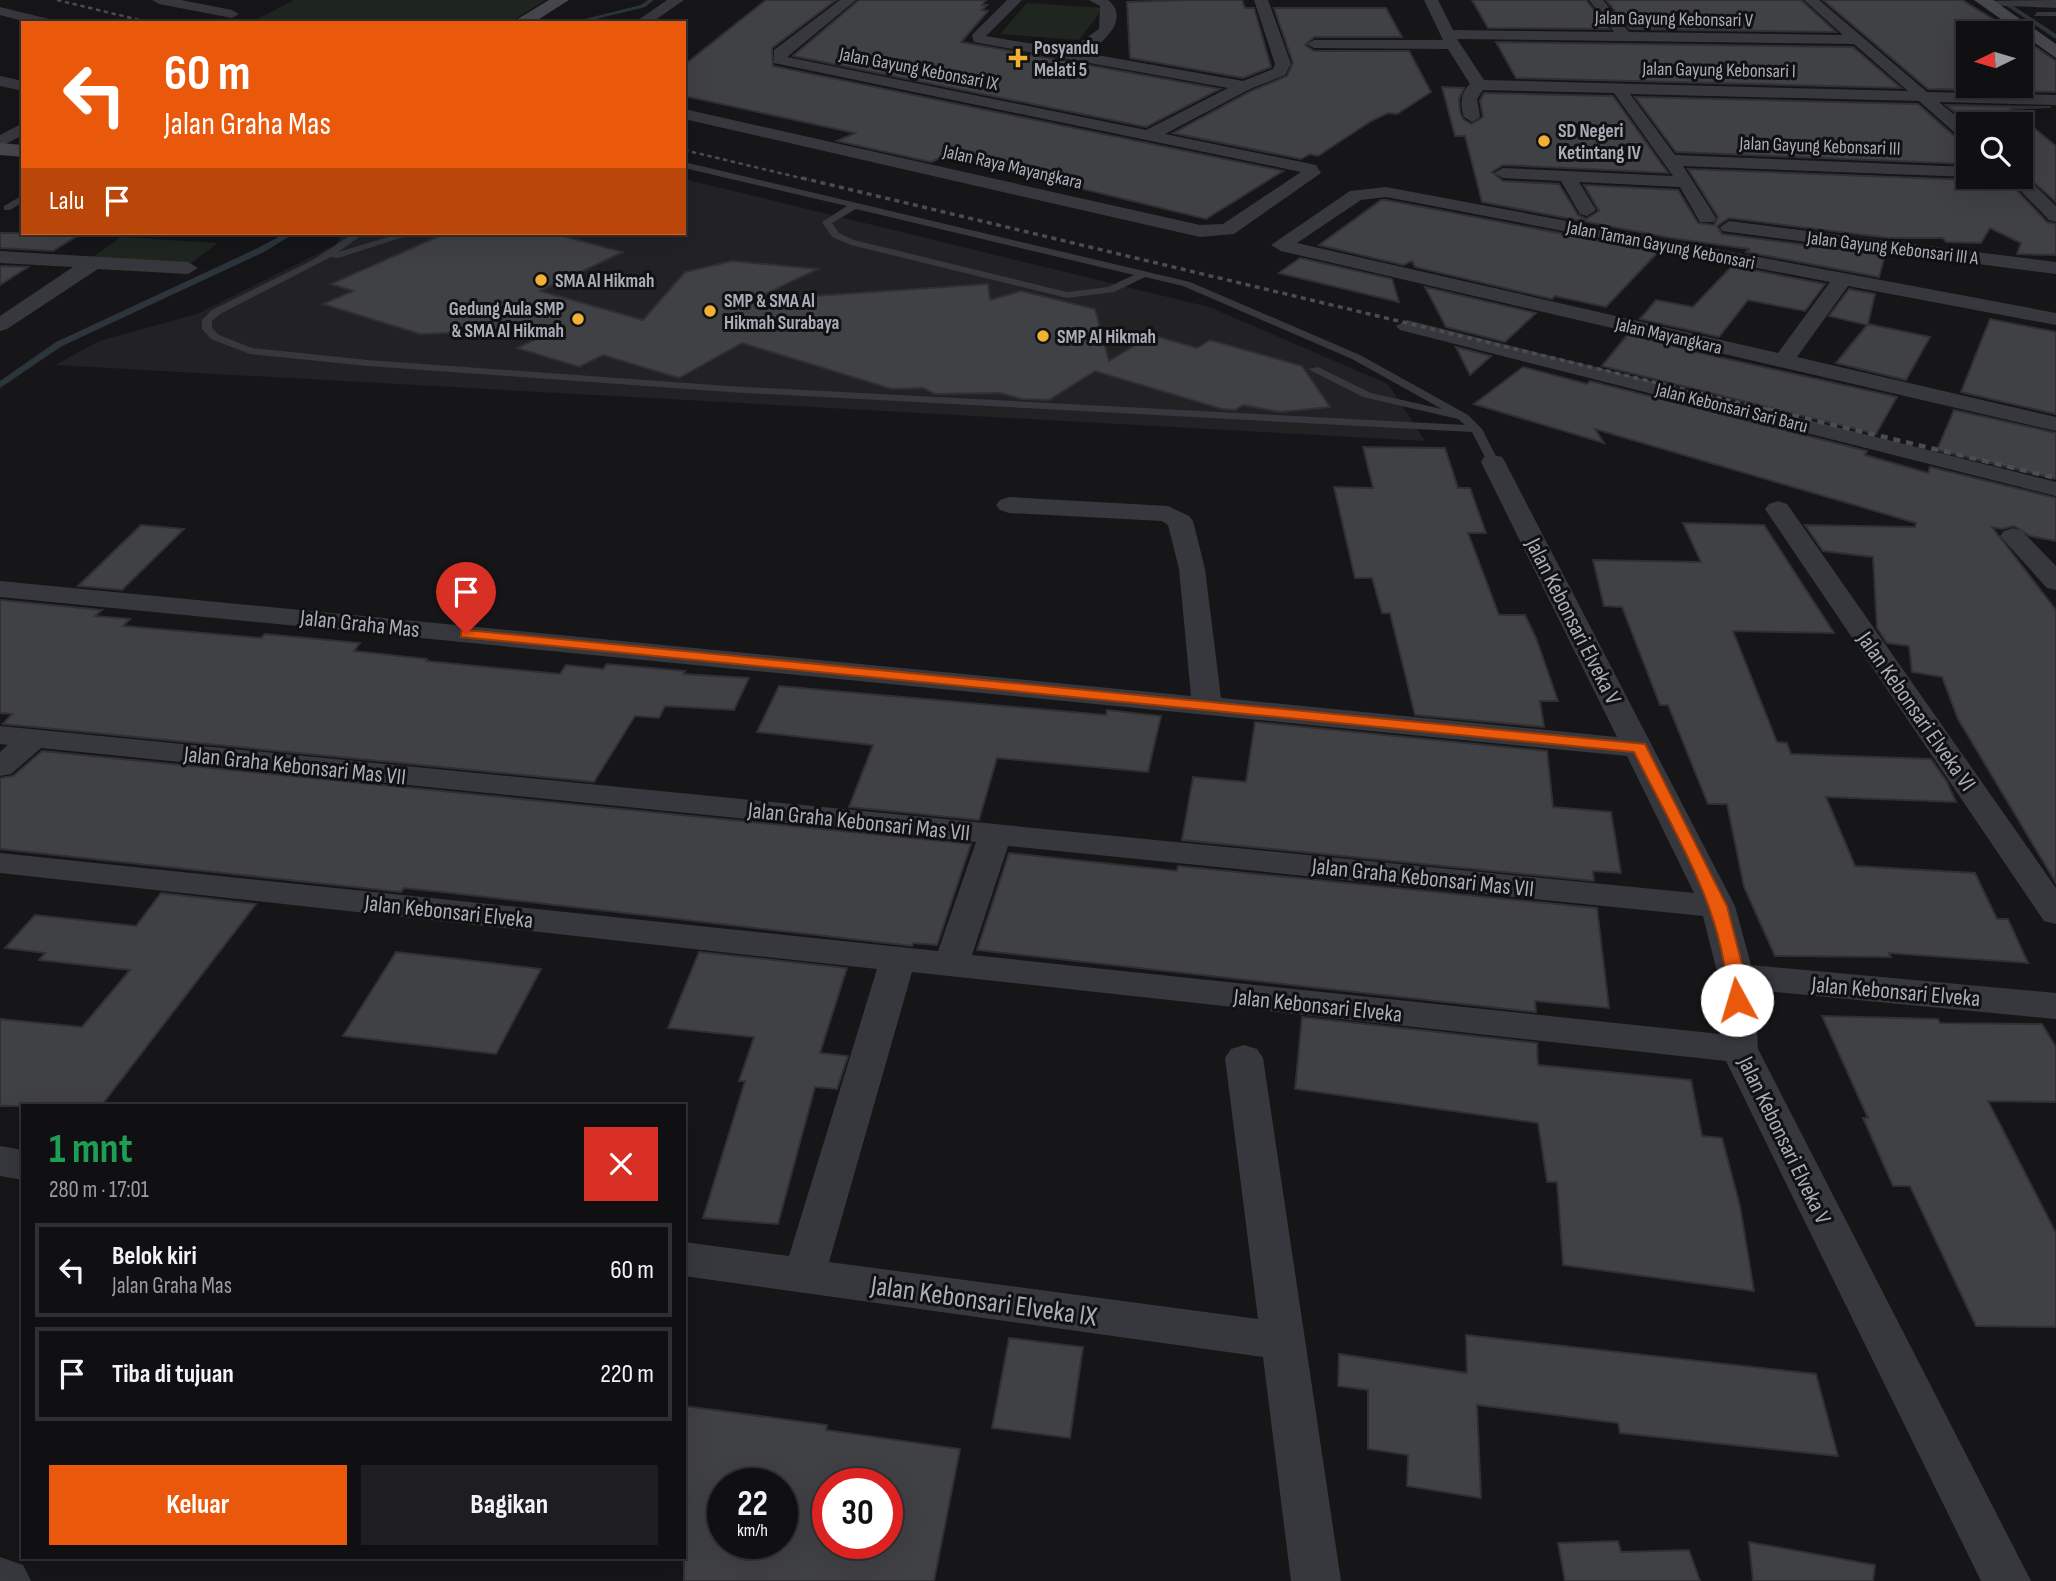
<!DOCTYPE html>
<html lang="id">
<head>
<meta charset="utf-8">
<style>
	:root { --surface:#101012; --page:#1e1e20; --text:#f1f3f6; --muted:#9c9d9f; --line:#303032; --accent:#ea580c }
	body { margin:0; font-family:"Sofia Sans Condensed",sans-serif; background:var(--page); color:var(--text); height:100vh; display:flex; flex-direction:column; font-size:26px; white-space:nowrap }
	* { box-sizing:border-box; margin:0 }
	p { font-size:23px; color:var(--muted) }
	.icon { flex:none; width:38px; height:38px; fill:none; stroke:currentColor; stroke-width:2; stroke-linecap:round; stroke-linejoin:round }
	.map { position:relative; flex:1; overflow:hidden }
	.sheet { position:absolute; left:21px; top:1104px; width:665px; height:455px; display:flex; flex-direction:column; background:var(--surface); border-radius:0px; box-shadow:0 7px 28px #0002,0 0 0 2px var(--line) }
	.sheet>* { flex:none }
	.guide { position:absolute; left:21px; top:21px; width:665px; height:214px; border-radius:0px; box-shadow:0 7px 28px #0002,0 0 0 2px var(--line); background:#ea580c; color:#fff; overflow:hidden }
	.needle { width:46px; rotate:265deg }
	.tools { position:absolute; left:1956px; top:21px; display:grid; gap:14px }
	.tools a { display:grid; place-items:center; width:77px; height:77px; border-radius:0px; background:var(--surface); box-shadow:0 7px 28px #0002,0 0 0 2px var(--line); font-size:35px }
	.speed { position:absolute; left:707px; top:1468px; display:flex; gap:14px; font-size:35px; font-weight:700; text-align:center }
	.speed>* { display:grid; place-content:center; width:91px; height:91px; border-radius:50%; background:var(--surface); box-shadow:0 7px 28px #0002,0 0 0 2px var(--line); line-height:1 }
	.speed small { font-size:18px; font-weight:400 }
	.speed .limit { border:10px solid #d22; background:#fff; color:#111 }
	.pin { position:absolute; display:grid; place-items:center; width:60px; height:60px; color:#fff; margin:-72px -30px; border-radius:50% 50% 50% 0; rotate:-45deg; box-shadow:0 0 7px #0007 }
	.pin .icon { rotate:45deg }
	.me { position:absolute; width:77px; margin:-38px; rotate:354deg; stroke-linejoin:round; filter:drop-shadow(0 0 5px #0008) }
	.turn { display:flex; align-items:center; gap:24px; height:147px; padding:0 28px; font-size:32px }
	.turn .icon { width:91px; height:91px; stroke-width:2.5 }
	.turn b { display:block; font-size:49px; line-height:60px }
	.then { display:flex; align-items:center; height:66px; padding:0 28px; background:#0003; gap:14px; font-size:26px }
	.round { display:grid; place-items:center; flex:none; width:74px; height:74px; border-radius:0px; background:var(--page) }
	.headline { display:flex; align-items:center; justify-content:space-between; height:119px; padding:0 28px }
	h1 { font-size:42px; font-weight:700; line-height:52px; color:#1e9e55 }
	.cta { display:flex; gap:14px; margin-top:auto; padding:14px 28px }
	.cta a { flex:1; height:80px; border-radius:0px; background:var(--accent); color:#fff; font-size:28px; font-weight:700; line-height:80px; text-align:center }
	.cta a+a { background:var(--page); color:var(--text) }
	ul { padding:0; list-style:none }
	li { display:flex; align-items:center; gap:21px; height:94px; margin:0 14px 10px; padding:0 14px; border:4px solid var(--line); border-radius:0px }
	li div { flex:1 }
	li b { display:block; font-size:26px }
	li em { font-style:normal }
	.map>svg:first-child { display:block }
	.built { fill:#222225 }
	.green { fill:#1e261f }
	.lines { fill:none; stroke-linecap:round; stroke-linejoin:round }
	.stream { fill:#2c353c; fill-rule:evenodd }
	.building { fill:#404145; stroke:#303034; stroke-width:2; fill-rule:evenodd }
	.lane { fill:#37383d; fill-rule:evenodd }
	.street { fill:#37383d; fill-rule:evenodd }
	.secondary { fill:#45474d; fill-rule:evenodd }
	.rail-far2 { stroke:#4a4c52; stroke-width:2.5; stroke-dasharray:4.5 3.5; stroke-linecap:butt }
	.rail-far1 { stroke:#4a4c52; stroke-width:3.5; stroke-dasharray:5 4.5; stroke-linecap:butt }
	.rail { stroke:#4a4c52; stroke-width:4.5; stroke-dasharray:7 6; stroke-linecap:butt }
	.route { fill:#ea580c; stroke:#983908; stroke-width:2 }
	.poi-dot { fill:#f2b134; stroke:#111113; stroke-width:2.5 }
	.labels { text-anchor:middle; stroke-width:6; stroke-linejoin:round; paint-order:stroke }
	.far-street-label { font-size:19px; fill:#a8adb8; stroke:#111113 }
	.far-poi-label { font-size:19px; font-weight:bold; fill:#a8adb8; stroke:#111113; text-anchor:start }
	.street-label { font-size:23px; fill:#a8adb8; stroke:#111113 }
	.near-street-label { font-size:28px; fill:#a8adb8; stroke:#111113 }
</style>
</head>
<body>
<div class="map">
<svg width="2056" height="1581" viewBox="0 0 2056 1581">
	<rect width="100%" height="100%" fill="#161618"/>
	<path class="built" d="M684 179 1209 307 1388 384 1425 441 55 365 99 341 197 314 335 245 344 233H684Z"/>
	<path class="green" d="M294 0H546L508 23H250Z
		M1027 3 1103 8 1079 40 1000 34Z
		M121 237 218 243 190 264 91 258Z"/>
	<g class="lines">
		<path class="stream" d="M648 0H654L645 7 580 23H569L641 5Z
			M2005 3H2009L2056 34V39L2005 5Z
			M286 233H295L264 252 62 346 0 388V381L56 342 258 248Z"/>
	</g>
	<path class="building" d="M766 0H836L772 48 773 66 1283 171 1206 219 955 158 944 156 931 162 837 141 855 133 684 96V65Z
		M859 0H986L982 5H987L982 10 988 11 961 42 1220 89 1146 127 793 56Z
		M1189 0H1242L1245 8H1254L1271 67 1243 78 1130 58 1127 2Z
		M1472 0H1586L1609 29 1488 28Z
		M1606 0H1801L1836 32 1630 29Z
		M1823 0H1962L2016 33H1969V86H2021V37L2056 61V92L1928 89Z
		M1274 8H1386L1402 37H1314L1305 45 1314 51H1409L1431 92 1397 114 1388 113 1371 121 1318 156 1310 154 1301 159 1173 133 1251 91 1287 76 1293 63Z
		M1496 42 1853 47 1901 88 1516 78Z
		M1442 87 1464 88 1459 99 1460 112 1463 119 1471 124 1483 117 1480 100 1484 93 1613 96 1668 173 1503 165 1492 172 1503 181 1559 184 1578 215 1586 219 1599 211 1584 185 1678 190 1698 223 1714 225 1718 217 1688 169 1971 180 1974 177H2004L2047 222 2056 224V255L2017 254 2021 243 1990 228 1981 243 1946 242 1943 238H1888L1729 218 1717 226 1722 234 1885 255 1879 277 1746 252 1749 249 1671 238 1482 202 1465 136H1455Z
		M1635 97 1918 104 1961 142 1969 144V164L1676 152Z
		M1946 105 2051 107 2011 109 2056 146V202L2021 171V124H1970Z
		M1381 200H1386L1658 252 1606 307 1555 296 1552 299 1415 267 1412 261 1403 265 1319 245Z
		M0 233H82L53 251 0 248Z
		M446 233H528L540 236 551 233 623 252 540 291 643 320 685 272 732 261 818 269 753 300 988 284 990 300 1021 291 1095 309 1109 361 1152 335 1197 348 1210 340 1302 366 1330 407 1280 412 1243 405 1235 410 1222 409 1095 371 1049 400 1022 399 1000 393 935 394 923 388 892 389 742 343 679 378 603 355 579 367 517 348 556 329 420 334 323 304 353 291 331 284Z
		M1300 258 1392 279 1399 302 1279 273Z
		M0 266 28 267 0 285Z
		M1732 266 1825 284 1805 311 1748 300 1719 337 1640 319 1656 300 1693 307Z
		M1425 287 1536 313 1505 342 1446 327Z
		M1849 289 1875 294 1868 324 1930 337 1906 380 1836 363 1867 325 1829 316Z
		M1990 319 2056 332V414L1961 392Z
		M1628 334 1705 354 1897 397 1876 434 1602 366Z
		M1456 347 1491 356 1470 375Z
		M1523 367 1587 384 1590 381 1867 451 1865 455 1928 473 1930 467 2056 498V541L2030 536 2014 526 2002 529 1992 527 2056 610V883L1958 719 1942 677 1912 672 1909 646 1887 643 1877 628 1873 557 1823 551 1805 525 1915 527 1916 523 1595 429 1604 443 1474 404Z
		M1954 410 2056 433V479L1937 450Z
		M1363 447 1445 448 1458 488H1470L1486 533H1468L1499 615H1525L1536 638 1558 701H1540L1544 727 1415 715 1390 613H1382L1372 578H1355L1334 487 1373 488Z
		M1683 523 1764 525 1834 633 1733 631 1777 742 1787 743 1791 754 1931 759 1947 782 1956 802 1826 797 1855 866 1975 873 1997 919H2008L2028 963 1889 953 1891 957 1775 956 1744 887 1727 804H1708L1668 705H1660L1622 607 1604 606 1593 560 1701 562Z
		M141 525 184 529 122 590 78 586Z
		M0 600 102 610 95 616 130 619 123 626 261 638 265 634 360 643 354 651 427 659 426 661 560 674 566 665 603 669 607 664 685 671 683 674 749 678 734 710 665 706 659 718 635 716 594 782 3 724 12 714 0 713Z
		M779 686 1106 715 1107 710 1161 716 1148 772 997 758 979 820 849 807 873 745 757 732Z
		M1255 722 1547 751 1553 807 1611 812 1621 873 1593 871 1594 881 1182 840 1193 777 1246 782Z
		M42 751 971 844 937 945 913 943 912 946 451 893 404 888 401 892 0 849V778L13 776Z
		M1009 853 1177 871 1178 866 1597 908 1609 1008 1535 1001 1536 1012 977 950Z
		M161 893 256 904 101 1106H0V1019L82 1027 130 970 39 960 45 953 5 948 35 915 136 926Z
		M396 952 467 960 541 969 496 1054 343 1036Z
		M699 952 847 968 820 1053 848 1056 837 1089 815 1087 778 1224 703 1218 745 1081H739L754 1037 668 1028Z
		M1822 1016 1938 1019 1940 1023 2042 1024 2056 1047V1102L1988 1101 2056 1233V1327L1976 1326 1910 1186H1893L1863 1118H1868Z
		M1302 1017 1537 1043 1538 1065 1691 1080 1702 1136 1722 1138 1740 1206 1754 1291 1563 1265 1557 1182H1547L1538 1123 1295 1089Z
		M1466 1335 1816 1374 1838 1456 1620 1433 1618 1423 1477 1405 1481 1498 1407 1486 1408 1455 1368 1449V1390L1338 1386 1339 1354 1467 1373Z
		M1009 1338 1083 1347 1070 1438 992 1428Z
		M684 1406 827 1425 826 1430 960 1449 934 1581H684ZM723 1484H782V1544H723ZM828 1484H887V1544H828Z
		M1618 1541 1621 1552 1689 1550 1700 1581H1565L1558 1543Z
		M1749 1542 1875 1565 1873 1581H1753Z"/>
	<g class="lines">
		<path class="lane" d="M2037 12H2056V16H2034Z
			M684 162 1190 282 1360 355 1468 415 1482 429 1499 462 1493 466 1489 465 1472 432 728 392 368 366 250 354 211 339 202 329V320L212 310 313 260 354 233H365L338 252 402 233H416L338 258 331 257 220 314 212 321V328L219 335 252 348 368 360 728 386 1465 425 1458 419 1363 397 1308 369 1318 367 1371 393 1442 409 1352 359 1183 286 1145 277 1114 292 1067 298 851 245 832 237 822 222 847 206 684 168ZM856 209 1134 275 1108 287 1067 292 854 240 839 233 832 223Z
			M23 195V202L10 210H4V206Z"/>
		<path class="street" d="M152 0H181L232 10 239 14 232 18 159 4Z
			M667 0H684L651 23H634Z
			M840 0H856L787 57 1146 130 1228 88 979 43 974 42 972 35 1007 0H1022L986 36 1069 50 1099 29 1100 6 1089 0H1108C1131 18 1103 44 1086 53L1243 81 1273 69 1275 64 1254 0H1268L1291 64 1285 75 1250 89 1165 134 1316 165 1321 173 1234 234 1200 237 684 119V109L1200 225 1223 224 1301 172 774 63V50Z
			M1424 0H1438L1453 30 1614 32 1589 0H1603L1629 32 1843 35 1804 0H1819L1927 92 2056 95V105L1939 102 1969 127V141L1963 140 1919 101 1630 94 1675 155 1969 167 1971 177 1683 166 1716 218 1714 222H1700L1680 187 1579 182 1596 210 1587 216 1580 214 1561 181 1503 178 1494 173 1503 168 1673 176 1614 93 1483 90 1477 99 1480 117 1472 122 1464 117C1460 103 1460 94 1470 84L1448 49 1314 48 1307 44 1314 40H1443ZM1457 39 1854 44 1908 91 1484 80Z
			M2056 0V8L1984 5 1977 1Z
			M0 7 53 20 55 23H30L0 15Z
			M0 76 23 81V91L0 86Z
			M23 123V135L0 147V135Z
			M2022 173 2056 206V222L2049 220 2007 177H2021Z
			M1386 187 2056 313V325L1848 286 1797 357 2056 417V431L1281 251 1271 245 1350 191ZM1386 197 1830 282 1778 353 1297 243 1361 200Z
			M1729 221 2056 262V274L1722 231 1720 227Z
			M0 251 188 262 198 268 188 274 98 269 7 329 0 331V316L73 267 0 263Z
			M1407 320 2056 482V496L1400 330 1396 326Z
			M1493 455 1502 457 1505 462 1735 906 1751 965 2056 993V1019L1755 990 1758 1049 2031 1581H1981L1726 1061 912 972 829 1262 1258 1319 1225 1058 1231 1049 1244 1045 1257 1049 1263 1058 1341 1581H1291L1263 1357 684 1276V1242L789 1256 877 969 0 873V853L938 951 976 842 41 748 11 774 0 776V752L8 745 0 744V726L1694 893 1627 756 0 597V581L1191 696 1179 569 1168 525 1162 521 1009 513 1000 510 996 505 1000 500 1009 497 1168 506 1189 516 1193 521 1205 569 1221 698 1617 737 1481 462 1484 457ZM1008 846 1703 916 1718 976 1720 1034 972 955Z
			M1778 501 1787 504 2056 888V924L2044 921 1765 509 1769 504Z
			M2013 528 2022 531 2056 566V590L2047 588 2000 536 2004 531Z
			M0 1146 23 1150V1180L0 1176Z
			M0 1557 23 1565 31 1581H0Z"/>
		<path class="secondary" d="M549 0H569L533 23H511Z
			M1974 0H1993L2056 44V58Z
			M0 143 23 145V157L0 155Z"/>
		<path class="rail-far2" d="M57 0 152 23
			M684 150 809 180"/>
		<path class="rail-far1" d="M802 178 1774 411"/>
		<path class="rail" d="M1767 409 2056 478"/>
	</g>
	<path class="route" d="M466 630 1645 744 1727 906 1745 976 1746 1000 1737 1006 1728 1000C1725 910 1673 830 1634 752L461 637V631Z"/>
	<g class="poi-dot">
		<path d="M1014.5 47.5h7v7h7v7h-7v7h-7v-7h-7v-7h7z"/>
		<circle cx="1544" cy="141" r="7"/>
		<circle cx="541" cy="280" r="7"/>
		<circle cx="710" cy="311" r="7"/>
		<circle cx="578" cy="319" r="7"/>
		<circle cx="1043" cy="336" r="7"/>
	</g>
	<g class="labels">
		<g class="far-street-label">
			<text transform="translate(1674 18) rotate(1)" y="7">Jalan Gayung Kebonsari V</text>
			<text transform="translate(919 68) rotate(11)" y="7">Jalan Gayung Kebonsari IX</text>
			<text transform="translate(1719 69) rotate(1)" y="7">Jalan Gayung Kebonsari I</text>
			<text transform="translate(1820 145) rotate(2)" y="7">Jalan Gayung Kebonsari III</text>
			<text transform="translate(1013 166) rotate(13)" y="7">Jalan Raya Mayangkara</text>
			<text transform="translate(1661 244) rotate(11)" y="7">Jalan Taman Gayung Kebonsari</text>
			<text transform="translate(1893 247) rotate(7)" y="7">Jalan Gayung Kebonsari III A</text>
			<text transform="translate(1669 335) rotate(13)" y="7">Jalan Mayangkara</text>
			<text transform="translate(1732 407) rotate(14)" y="7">Jalan Kebonsari Sari Baru</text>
		</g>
		<g class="far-poi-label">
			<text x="1034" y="54">Posyandu<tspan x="1034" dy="22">Melati 5</tspan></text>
			<text x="1558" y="137">SD Negeri<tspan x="1558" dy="22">Ketintang IV</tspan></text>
			<text x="555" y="287">SMA Al Hikmah</text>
			<text x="724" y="307">SMP &amp; SMA Al<tspan x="724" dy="22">Hikmah Surabaya</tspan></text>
			<text x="564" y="315" text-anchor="end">Gedung Aula SMP<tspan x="564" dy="22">&amp; SMA Al Hikmah</tspan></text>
			<text x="1057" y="343">SMP Al Hikmah</text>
		</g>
		<g class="street-label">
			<text transform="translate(1574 621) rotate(63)" y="8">Jalan Kebonsari Elveka V</text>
			<text transform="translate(360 623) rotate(6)" y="8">Jalan Graha Mas</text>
			<text transform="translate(1917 711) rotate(55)" y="8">Jalan Kebonsari Elveka VI</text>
			<text transform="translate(295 765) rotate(6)" y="8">Jalan Graha Kebonsari Mas VII</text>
			<text transform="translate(859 821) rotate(6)" y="8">Jalan Graha Kebonsari Mas VII</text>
			<text transform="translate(1423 877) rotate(6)" y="8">Jalan Graha Kebonsari Mas VII</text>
			<text transform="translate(449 911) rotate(6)" y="8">Jalan Kebonsari Elveka</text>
			<text transform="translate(1896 991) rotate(5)" y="8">Jalan Kebonsari Elveka</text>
			<text transform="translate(1318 1005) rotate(6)" y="8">Jalan Kebonsari Elveka</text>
			<text transform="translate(1785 1140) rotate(64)" y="8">Jalan Kebonsari Elveka V</text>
		</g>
		<g class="near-street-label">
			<text transform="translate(984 1300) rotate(8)" y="10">Jalan Kebonsari Elveka IX</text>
		</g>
	</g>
</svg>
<div class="tools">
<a><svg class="needle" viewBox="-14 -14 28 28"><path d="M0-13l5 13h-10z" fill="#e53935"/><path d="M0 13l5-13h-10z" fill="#9c9d9f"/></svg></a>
<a><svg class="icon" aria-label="search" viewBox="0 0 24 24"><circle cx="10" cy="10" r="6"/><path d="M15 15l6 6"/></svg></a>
</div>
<div class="speed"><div>22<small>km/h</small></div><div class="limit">30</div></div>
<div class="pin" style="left:466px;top:634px;background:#d93025"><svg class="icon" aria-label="arrive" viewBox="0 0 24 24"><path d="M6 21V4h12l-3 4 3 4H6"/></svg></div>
<svg class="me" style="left:1737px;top:1000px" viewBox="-20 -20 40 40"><circle r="19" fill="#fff"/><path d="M0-13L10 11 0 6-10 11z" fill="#ea580c"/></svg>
<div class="guide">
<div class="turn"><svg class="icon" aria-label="left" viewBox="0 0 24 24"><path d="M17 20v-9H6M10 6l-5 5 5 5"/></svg><div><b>60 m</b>Jalan Graha Mas</div></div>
<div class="then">Lalu<svg class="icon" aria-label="arrive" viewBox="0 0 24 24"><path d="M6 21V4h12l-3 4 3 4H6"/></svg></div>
</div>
<section class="sheet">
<div class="headline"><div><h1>1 mnt</h1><p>280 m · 17:01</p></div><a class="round" style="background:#d93025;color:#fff"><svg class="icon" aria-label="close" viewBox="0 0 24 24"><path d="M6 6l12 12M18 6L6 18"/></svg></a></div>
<ul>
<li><svg class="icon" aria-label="left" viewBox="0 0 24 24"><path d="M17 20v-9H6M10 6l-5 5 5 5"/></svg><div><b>Belok kiri</b><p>Jalan Graha Mas</p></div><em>60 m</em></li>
<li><svg class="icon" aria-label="arrive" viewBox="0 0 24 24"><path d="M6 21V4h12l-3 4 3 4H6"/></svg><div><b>Tiba di tujuan</b></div><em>220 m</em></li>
</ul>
<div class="cta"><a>Keluar</a><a>Bagikan</a></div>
</section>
</div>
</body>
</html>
